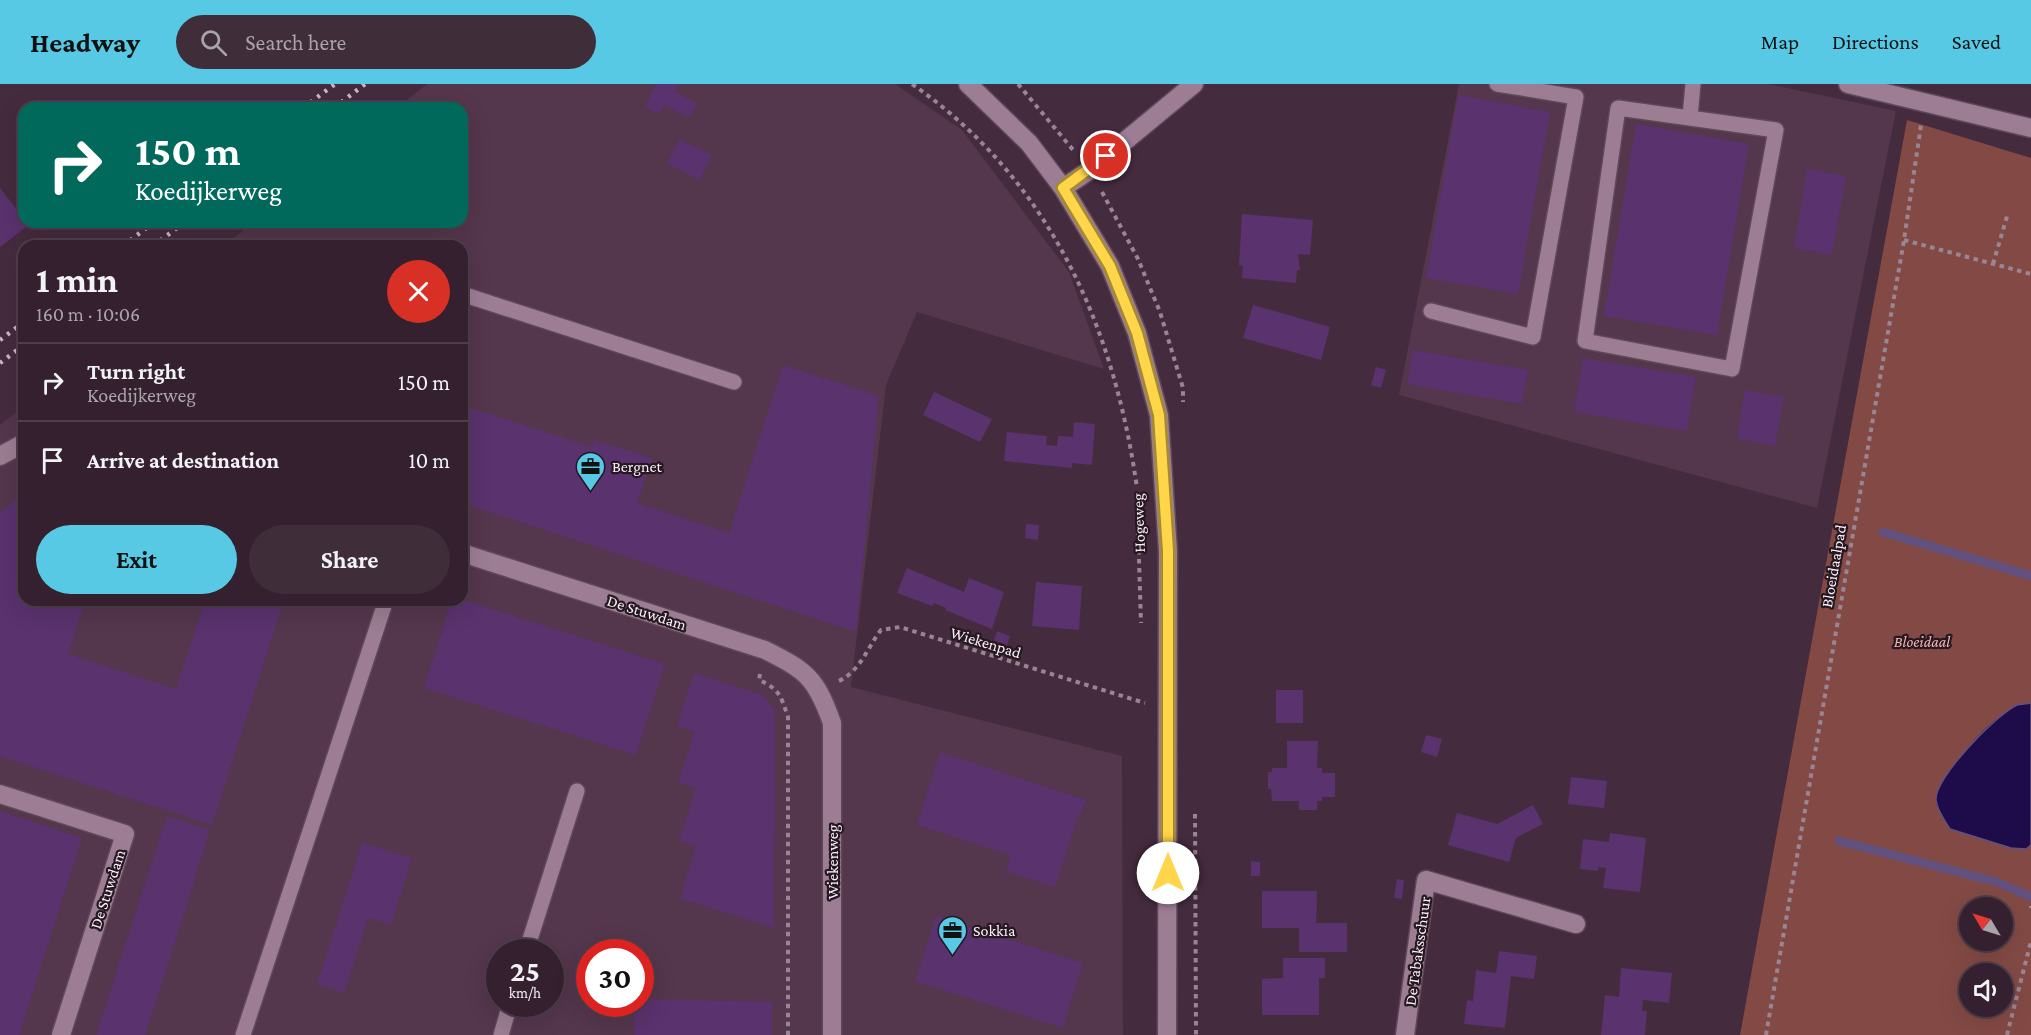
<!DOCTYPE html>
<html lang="en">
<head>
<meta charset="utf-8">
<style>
	:root { --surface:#34202e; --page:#3f2d3a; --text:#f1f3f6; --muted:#a9a3aa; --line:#4e3e4a; --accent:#58c9e4 }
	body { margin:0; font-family:"Crimson Pro",serif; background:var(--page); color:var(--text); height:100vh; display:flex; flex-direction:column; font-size:22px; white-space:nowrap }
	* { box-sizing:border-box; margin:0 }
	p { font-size:20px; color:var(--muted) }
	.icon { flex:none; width:33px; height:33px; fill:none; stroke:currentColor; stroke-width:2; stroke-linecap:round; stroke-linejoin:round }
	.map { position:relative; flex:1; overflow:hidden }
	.sheet { position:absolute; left:18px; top:156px; width:450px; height:366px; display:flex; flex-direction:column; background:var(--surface); border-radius:18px; box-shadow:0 6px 24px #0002,0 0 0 2px var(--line) }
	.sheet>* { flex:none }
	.banner { position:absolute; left:18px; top:18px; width:450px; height:126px; border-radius:18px; box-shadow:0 6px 24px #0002,0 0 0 2px var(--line); background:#00695c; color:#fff; overflow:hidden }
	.needle { width:39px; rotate:308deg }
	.tools { position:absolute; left:1959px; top:813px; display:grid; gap:12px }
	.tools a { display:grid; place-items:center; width:54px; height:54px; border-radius:50%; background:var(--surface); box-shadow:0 6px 24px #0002,0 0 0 2px var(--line); font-size:30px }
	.speed { position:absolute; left:486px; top:855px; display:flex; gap:12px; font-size:30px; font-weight:700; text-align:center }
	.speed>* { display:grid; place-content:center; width:78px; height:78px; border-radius:50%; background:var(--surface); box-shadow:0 6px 24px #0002,0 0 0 2px var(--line); line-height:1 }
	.speed small { font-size:15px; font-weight:400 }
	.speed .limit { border:9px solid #d22; background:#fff; color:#111 }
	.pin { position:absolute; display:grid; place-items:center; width:51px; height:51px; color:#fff; margin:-26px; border:3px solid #fff; border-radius:50%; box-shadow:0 2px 6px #0007 }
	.me { position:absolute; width:66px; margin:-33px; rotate:0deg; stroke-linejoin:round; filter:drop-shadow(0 0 4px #0008) }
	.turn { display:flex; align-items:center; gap:21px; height:126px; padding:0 18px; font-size:27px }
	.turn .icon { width:78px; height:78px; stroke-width:2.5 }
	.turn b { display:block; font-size:42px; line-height:51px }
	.round { display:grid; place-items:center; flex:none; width:63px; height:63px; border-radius:32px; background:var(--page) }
	.head { display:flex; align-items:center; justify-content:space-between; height:102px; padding:0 18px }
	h1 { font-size:36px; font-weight:700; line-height:45px }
	.primary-button { display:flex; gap:12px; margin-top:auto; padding:12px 18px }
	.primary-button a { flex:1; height:69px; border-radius:36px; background:var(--accent); color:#111; font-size:24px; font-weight:700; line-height:69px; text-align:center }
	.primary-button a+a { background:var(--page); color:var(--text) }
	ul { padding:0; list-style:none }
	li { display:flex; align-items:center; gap:18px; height:78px; padding:0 18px; border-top:2px solid var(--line) }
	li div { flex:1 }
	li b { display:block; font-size:22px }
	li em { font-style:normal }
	header { display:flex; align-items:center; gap:36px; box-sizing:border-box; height:84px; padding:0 30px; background:var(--accent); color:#111 }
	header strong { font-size:28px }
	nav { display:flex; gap:33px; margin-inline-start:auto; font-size:21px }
	.search { width:420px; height:54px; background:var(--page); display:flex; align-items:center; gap:15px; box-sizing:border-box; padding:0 21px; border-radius:33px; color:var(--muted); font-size:22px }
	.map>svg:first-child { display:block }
	.built { fill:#54364d; fill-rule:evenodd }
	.green { fill:#834a45; fill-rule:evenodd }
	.water { fill:#1e0c4a; stroke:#62507e; stroke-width:1.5 }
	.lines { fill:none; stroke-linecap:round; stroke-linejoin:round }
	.stream { stroke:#62507e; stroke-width:9 }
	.building { fill:#5a326e }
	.lane-casing { stroke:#5e4858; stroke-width:18 }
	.street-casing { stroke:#5e4858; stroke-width:21 }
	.path { stroke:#9a8594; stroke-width:4; stroke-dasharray:4.5 4.5; stroke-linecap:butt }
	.lane { stroke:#9c7d93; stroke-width:15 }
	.street { stroke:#9c7d93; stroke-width:18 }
	.rail { stroke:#c9b6c3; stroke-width:4.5; stroke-dasharray:3 6; stroke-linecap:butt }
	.route-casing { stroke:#a68a30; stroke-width:15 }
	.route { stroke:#ffd54a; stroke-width:10 }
	.labels { text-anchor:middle; stroke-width:4.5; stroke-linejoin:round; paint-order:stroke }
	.poi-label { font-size:16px; fill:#ffeef9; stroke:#241821; text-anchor:start }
	.street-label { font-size:16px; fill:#ffeef9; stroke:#241821 }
	.park-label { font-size:16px; font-style:italic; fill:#f7b2ab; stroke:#241821 }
</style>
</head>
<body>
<header>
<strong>Headway</strong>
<div class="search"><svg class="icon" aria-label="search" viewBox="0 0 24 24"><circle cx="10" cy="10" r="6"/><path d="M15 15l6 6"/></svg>Search here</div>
<nav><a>Map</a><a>Directions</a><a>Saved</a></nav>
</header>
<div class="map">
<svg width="2031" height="951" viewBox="0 0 2031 951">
	<rect width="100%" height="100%" fill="#452b3e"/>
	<path class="built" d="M427 0H895L962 46 1069 188 1104 285 917 228 886 301 851 603 1122 672 1123 951H0V341L24 322V516H462V162H224L254 138H462V24H397ZM500 868H550V920H500ZM590 868H640V920H590Z
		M1459 0H1768L1896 27 1817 424 1399 311Z"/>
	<path class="green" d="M1907 36 2031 74V619C1992 624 1958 675 1938 706L1950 745 1989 757 2026 765 2031 761V951H1740ZM1970 824H2002V856H1970ZM1970 890H2002V922H1970Z"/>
	<path class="water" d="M2031 619V761L2026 765 2011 764 1950 745C1945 737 1937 726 1936 716 1934 694 1997 630 2017 621 2021 620 2027 620 2031 619Z"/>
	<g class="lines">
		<path class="stream" d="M1883 448 2031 492
			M1839 757 1997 798 2031 813"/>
	</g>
	<path class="building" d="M656 0H679L675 8 697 19 690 34 664 21 660 30 645 23Z
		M1458 11 1550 28 1518 210 1426 194Z
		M1636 40 1749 60 1717 251 1604 232Z
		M679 55 712 71 700 96 667 80Z
		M1807 85 1846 92 1832 171 1794 164Z
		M0 104 29 141 0 163Z
		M1242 130 1313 136 1310 171 1298 170 1300 186H1297L1296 199 1242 194 1243 182 1239 181Z
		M1253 221 1330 243 1321 276 1243 254Z
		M1413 266 1528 286 1522 320 1407 300Z
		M1583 274 1696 293 1687 347 1574 328Z
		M783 281 879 312 856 548 462 419V321L592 363 594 356 652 374 637 419 729 449Z
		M1376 283 1386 286 1381 304 1371 301Z
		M1745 306 1784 313 1775 362 1737 355Z
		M934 308 992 335 980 358 923 331Z
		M1074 338 1095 340 1092 381 1072 379V384L1004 377 1007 348 1047 352 1046 361 1057 362 1058 352 1073 353Z
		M15 417 24 420V516H85L68 570 176 605 205 516H284L212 741 0 672V428Z
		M1026 440 1039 441 1038 456 1025 454Z
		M907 484 964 508 969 494 1004 508 992 545 945 526 946 524 934 519 932 522 897 509Z
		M1036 498 1082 502 1079 546 1032 542Z
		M452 516H463L665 580 636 671 424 604Z
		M997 547 1010 552 1007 561 994 556Z
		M694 589 763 611 775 626 774 844 680 814 696 762 679 757 696 704 678 699 695 647 677 642Z
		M1276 606H1303V639H1276Z
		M1426 651 1442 655 1437 673 1421 668Z
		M1287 657H1318L1317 684H1322V689H1335V713H1322V717H1317V726H1299V717H1272L1271 705H1268V688H1272V684H1287Z
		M940 668 1086 716 1080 732H1078L1055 803 1006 787 1011 771 917 741Z
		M1571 693 1607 697 1604 724 1568 720Z
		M1533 721 1543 740 1516 754 1509 778 1448 761 1457 729 1497 740Z
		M0 727 82 754 19 951H0Z
		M167 732 210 746 182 836 145 951H96Z
		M1610 749 1646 754 1640 808 1603 804 1606 784 1598 783V787L1580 785 1583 755 1609 758Z
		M362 759 412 774 391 841 368 834 344 909 317 900Z
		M1251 777 1260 778V792H1251Z
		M1397 795 1404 796 1402 815 1394 814Z
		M1262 807H1317L1316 839H1347V868H1299V844H1262Z
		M936 832 1083 879 1063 944 915 897Z
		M1499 867 1537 872 1534 895 1511 892 1505 944 1464 940 1467 916 1473 917 1476 886 1496 889Z
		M1283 874H1325V894H1319V931H1262V895L1283 894Z
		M1621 884 1672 889 1669 919 1643 916 1642 927H1647L1645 951H1601L1605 911 1619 913Z
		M640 915 772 918V951H634V920H640Z"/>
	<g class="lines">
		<defs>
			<path id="lane" d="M1618 24 1776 46 1732 285 1585 257Z
				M1690 33 1693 0
				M462 210 734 298
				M1431 227 1533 253 1576 13 1497 0
				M526 868 577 707
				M243 951 386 516
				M501 951 510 920"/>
			<path id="street" d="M968 0 1029 59 1063 104 1110 182 1137 249 1159 331 1168 467 1167 951
				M1848 0 2031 44
				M1063 104 1090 86 1194 0
				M0 372 24 359
				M462 469 765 566C807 587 816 594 832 639V951
				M0 710 125 750 61 951
				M1405 951 1426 796 1576 840"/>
		</defs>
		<use href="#lane" class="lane-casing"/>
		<use href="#street" class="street-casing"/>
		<path class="path" d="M912 0C1050 96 1114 242 1137 404
			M1018 0 1074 67
			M1102 108 1138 175 1160 228 1183 304V318
			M1904 156 2031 190
			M1993 180 2008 129
			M1137 412 1141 539
			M760 590 759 596C780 605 781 613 788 633V951
			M839 597C861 586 867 564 881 546L900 543 1145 619
			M1195 730 1196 951
			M2031 822V824
			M1766 951 1904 156 1921 41
			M2007 951 2031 857"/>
		<use href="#lane" class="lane"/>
		<use href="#street" class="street"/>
		<path class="rail" d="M303 24 335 0
			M334 24 365 0
			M123 162 154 138
			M153 162 185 138
			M0 256 24 238
			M0 279 24 261"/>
	</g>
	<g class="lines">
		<defs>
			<path id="route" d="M1106 72 1063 104 1110 182 1137 249 1159 331 1168 467V789"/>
		</defs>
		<use href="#route" class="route-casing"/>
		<use href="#route" class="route"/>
	</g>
	<defs>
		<symbol id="office-pin" viewBox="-11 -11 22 30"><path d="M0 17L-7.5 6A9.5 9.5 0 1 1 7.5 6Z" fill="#58c9e4" stroke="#241821"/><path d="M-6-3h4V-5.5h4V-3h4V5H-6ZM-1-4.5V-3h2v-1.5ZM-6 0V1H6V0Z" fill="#111"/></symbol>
	</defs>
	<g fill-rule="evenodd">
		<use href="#office-pin" x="574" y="366" width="33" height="45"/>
		<use href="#office-pin" x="936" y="830" width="33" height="45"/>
	</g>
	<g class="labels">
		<g class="poi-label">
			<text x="612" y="388">Bergnet</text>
			<text x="973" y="852">Sokkia</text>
		</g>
		<g class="street-label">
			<text transform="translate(1138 439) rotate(-92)" y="6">Hogeweg</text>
			<text transform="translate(1833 482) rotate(-80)" y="6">Bloeidaalpad</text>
			<text transform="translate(647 528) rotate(18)" y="6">De Stuwdam</text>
			<text transform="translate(986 558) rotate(17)" y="6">Wiekenpad</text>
			<text transform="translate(832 778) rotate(-90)" y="6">Wiekenweg</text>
			<text transform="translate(107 805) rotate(-72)" y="6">De Stuwdam</text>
			<text transform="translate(1417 867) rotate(-82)" y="6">De Tabaksschuur</text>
		</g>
		<g class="park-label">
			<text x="1922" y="563">Bloeidaal</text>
		</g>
	</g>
</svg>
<div class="tools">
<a><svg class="needle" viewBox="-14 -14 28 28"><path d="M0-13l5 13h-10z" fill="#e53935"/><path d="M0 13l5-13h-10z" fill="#a9a3aa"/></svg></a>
<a><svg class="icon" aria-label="sound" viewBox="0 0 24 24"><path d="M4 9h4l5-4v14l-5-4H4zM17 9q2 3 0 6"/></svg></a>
</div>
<div class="speed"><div>25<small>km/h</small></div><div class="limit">30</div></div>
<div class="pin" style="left:1106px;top:72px;background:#d93025"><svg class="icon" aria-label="arrive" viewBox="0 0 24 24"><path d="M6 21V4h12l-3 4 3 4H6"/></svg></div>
<svg class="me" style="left:1168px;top:789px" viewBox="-20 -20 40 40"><circle r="19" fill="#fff"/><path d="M0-13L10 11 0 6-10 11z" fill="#ffd54a"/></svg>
<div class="banner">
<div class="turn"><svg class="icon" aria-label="right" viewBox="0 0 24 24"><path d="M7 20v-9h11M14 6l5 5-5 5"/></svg><div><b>150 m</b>Koedijkerweg</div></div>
</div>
<section class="sheet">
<div class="head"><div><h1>1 min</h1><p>160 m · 10:06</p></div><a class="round" style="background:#d93025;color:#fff"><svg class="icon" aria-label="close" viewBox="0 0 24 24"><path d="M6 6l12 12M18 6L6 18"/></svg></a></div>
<ul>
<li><svg class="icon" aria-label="right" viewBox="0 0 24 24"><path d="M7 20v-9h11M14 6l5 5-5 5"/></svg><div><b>Turn right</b><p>Koedijkerweg</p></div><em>150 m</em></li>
<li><svg class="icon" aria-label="arrive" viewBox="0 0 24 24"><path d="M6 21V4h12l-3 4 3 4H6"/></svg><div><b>Arrive at destination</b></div><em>10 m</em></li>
</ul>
<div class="primary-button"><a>Exit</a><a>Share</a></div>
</section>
</div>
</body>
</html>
